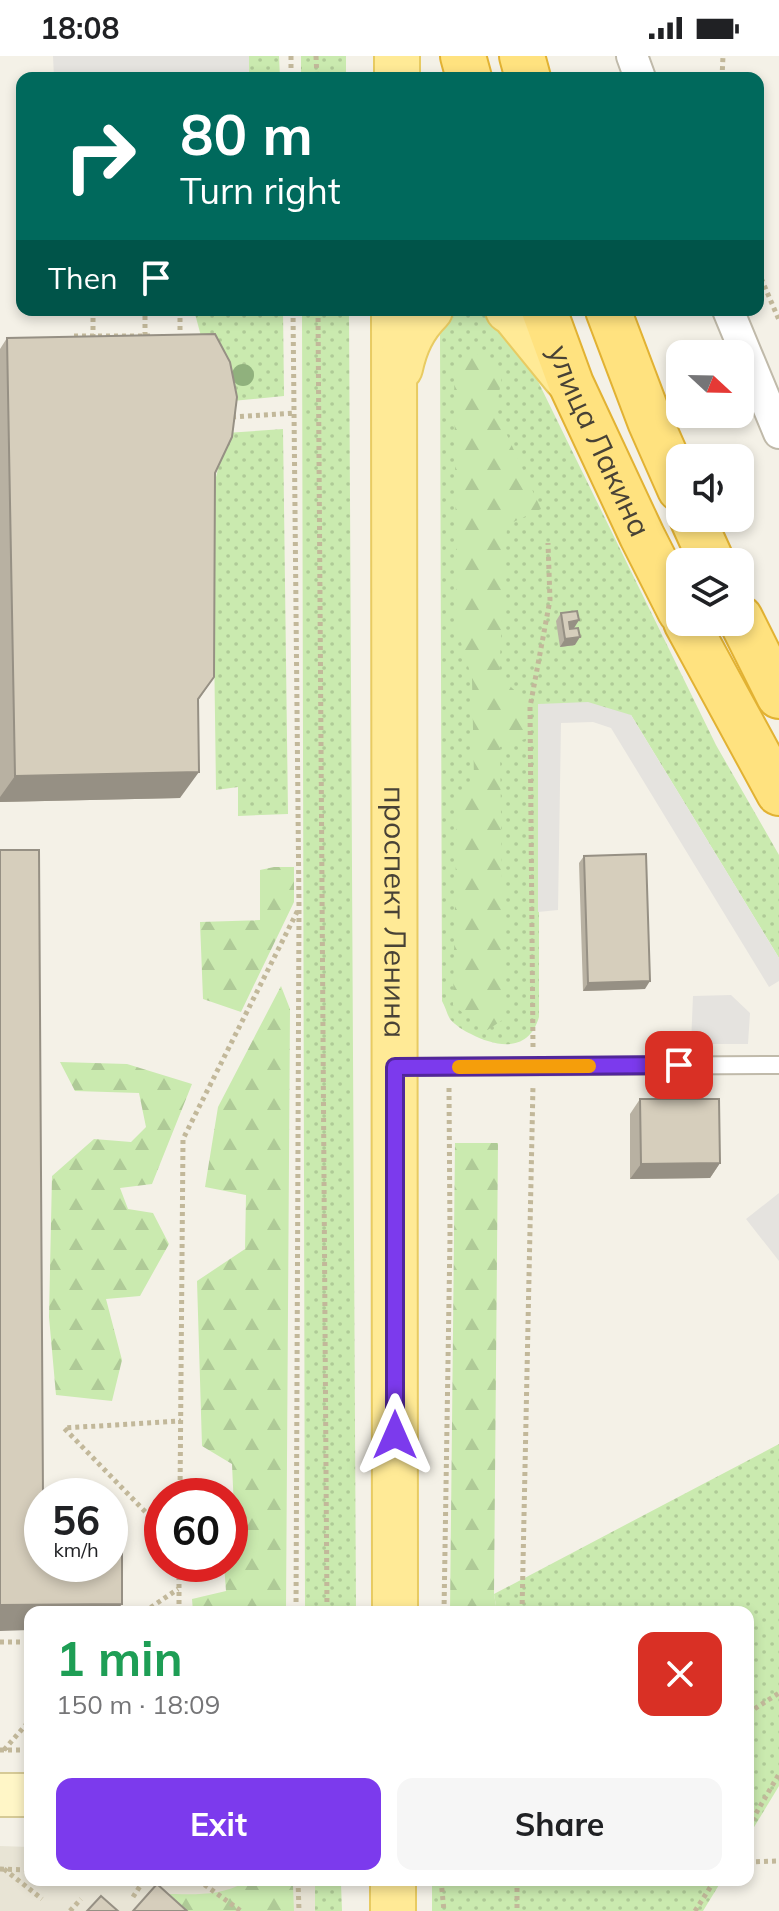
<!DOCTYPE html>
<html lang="en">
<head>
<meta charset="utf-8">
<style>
	:root { --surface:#fff; --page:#f6f6f6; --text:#202124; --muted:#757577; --accent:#7c3aed }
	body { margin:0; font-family:Mulish,sans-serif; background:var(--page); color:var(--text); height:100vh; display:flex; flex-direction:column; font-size:30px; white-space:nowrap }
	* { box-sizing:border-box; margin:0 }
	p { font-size:26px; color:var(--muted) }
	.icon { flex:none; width:44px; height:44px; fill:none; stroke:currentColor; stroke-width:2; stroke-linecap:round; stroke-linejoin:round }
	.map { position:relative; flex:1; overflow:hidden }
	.details { position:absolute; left:24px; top:1550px; width:730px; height:280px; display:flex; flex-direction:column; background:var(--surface); border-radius:16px; box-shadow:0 4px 12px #0003 }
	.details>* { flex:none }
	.hud { position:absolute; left:16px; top:16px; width:748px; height:244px; border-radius:16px; box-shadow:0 4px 12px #0003; background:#00695c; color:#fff; overflow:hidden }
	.needle { width:52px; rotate:112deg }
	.fabs { position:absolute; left:666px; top:284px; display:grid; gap:16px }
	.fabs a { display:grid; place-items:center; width:88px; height:88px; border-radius:16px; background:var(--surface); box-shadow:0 4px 12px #0003; font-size:40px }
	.speed { position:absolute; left:24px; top:1422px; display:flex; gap:16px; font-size:40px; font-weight:700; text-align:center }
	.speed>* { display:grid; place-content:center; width:104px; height:104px; border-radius:50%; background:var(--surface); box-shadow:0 4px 12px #0003; line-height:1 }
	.speed small { font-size:20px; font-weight:400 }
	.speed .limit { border:12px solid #d22; background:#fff; color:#111 }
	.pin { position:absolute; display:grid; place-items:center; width:68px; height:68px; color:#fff; margin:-34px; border-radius:16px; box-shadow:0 4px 12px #0006 }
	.me { position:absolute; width:88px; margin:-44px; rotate:0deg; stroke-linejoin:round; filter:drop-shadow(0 0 6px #0008) }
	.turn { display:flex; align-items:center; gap:28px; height:168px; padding:0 32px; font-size:36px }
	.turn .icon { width:104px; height:104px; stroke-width:2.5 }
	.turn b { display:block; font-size:56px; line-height:68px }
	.then { display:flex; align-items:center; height:76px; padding:0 32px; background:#0003; gap:16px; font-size:30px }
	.round { display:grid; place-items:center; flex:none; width:84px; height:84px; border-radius:16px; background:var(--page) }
	.headline { display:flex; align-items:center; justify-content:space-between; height:136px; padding:0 32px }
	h1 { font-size:48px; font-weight:700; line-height:60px; color:#1e9e55 }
	.button { display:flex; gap:16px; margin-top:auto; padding:16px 32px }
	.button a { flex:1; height:92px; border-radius:16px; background:var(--accent); color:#fff; font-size:32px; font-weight:700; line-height:92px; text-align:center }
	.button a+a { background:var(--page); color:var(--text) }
	.status { display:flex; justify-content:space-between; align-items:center; height:56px; padding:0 40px; background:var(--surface); direction:ltr }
	.status svg { height:22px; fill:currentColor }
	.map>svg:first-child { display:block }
	.residential { fill:#e8e4d5 }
	.grass { fill:url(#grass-dots) }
	.forest { fill:url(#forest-firs) }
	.parking { fill:#e5e3df }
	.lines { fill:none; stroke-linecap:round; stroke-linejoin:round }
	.service-casing { stroke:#c0baaa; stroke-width:20 }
	.minor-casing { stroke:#c0baaa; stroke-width:34 }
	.secondary-casing { stroke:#d6ca96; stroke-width:46 }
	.primary-casing { stroke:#e8cb62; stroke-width:48 }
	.trunk-casing { stroke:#e2b233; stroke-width:48 }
	.path { stroke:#c2b89a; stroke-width:5; stroke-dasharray:4 4; stroke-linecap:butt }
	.service { stroke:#fff; stroke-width:16 }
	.minor { stroke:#fff; stroke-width:30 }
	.secondary { stroke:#fff6c7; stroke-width:42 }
	.primary { stroke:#ffea96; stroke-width:44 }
	.trunk { stroke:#ffe27f; stroke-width:44 }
	.tree { fill:#90b17d }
	.wall { fill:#b8b1a2 }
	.shaded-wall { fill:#969084 }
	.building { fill:#d6cebc; stroke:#969084; stroke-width:2 }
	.route-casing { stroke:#51269a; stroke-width:20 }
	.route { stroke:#7c3aed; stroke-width:14 }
	.slow { stroke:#f59e0b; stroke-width:14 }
	.labels { text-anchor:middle; stroke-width:6; stroke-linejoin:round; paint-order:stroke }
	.street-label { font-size:30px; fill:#484236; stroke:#fff }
</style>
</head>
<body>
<div class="status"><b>18:08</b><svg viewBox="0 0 49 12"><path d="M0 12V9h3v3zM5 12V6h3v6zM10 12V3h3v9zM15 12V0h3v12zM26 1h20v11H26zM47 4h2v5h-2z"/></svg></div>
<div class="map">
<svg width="779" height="1855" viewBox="0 0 779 1855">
	<defs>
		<pattern id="grass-dots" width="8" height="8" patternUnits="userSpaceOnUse" patternTransform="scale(2)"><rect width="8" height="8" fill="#caeaaf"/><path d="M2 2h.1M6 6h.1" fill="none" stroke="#afca97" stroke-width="1.8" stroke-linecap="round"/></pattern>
		<pattern id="forest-firs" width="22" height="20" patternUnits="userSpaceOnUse" patternTransform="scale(2)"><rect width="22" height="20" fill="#caeaaf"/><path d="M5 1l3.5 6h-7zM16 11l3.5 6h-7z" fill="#afca97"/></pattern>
	</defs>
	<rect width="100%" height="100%" fill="#f4f1e7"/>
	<path class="residential" d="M0 1790 30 1791V1824H332V1855H0Z"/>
	<path class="grass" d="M249 0H279L280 22H249Z
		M301 0H346V22H301Z
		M194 254H283L284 340 232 345 202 284Z
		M302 254H349L356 1556H305Z
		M461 255 479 257 495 263 530 309 716 689 779 799V902L631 659 539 648V961C529 996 498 992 471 978 464 975 455 969 450 963 447 958 445 950 442 945L440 279 447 265Z
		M283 373 288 758 238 760V731L216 734 212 439 226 377Z
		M779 1388V1730L748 1781V1556H497L494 1538Z
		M432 1824H722L703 1855H432Z
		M341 1827 342 1855H315V1828Z"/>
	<path class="forest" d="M467 297 486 299 503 314 496 355 541 453 507 469 499 620 526 645 528 682 500 691 504 963 486 975 453 949 457 748 474 722 472 623 457 573 454 310Z
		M274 811H294V846L241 956 203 943 200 866 260 864V814Z
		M281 930 290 953 286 1556H193L192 1543 226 1535 224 1508H230V1454L234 1453 232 1408 202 1390 197 1225 245 1193 246 1139 205 1131 218 1051Z
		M60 1006 127 1008 192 1028 152 1128 120 1132 128 1153 153 1157 169 1188 140 1240 106 1243 122 1304 112 1345 56 1339 49 1261 52 1120 94 1083 131 1086 146 1071 139 1037 75 1035Z
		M455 1087H498L494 1538 497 1556H450Z
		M246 1826 293 1830 294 1855H164L163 1838C194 1838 218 1841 246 1826Z"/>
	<path class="parking" d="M53 0H249V22H54Z
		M588 646 631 659 779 902V925L769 931 611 672 593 666 561 667 558 854 538 856V648Z
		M731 939 750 957 748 988H691L693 940Z
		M779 1137V1205L746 1163Z"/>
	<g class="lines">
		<defs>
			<path id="service" d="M396 1011 779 1009"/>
			<path id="minor" d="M632 0 640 22
				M728 254 779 377"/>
			<path id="secondary" d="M0 1739H30"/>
			<g id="primary">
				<path d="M397 22V0"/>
				<path id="s1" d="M394 254 395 1556"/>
				<path d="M508 254 514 258 566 322"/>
				<path d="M400 312C405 289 413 271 430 254"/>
				<path d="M393 1824V1855"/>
			</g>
			<g id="trunk">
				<path d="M463 0 469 22"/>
				<path d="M522 0 528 22"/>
				<path id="s2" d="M544 254 571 328 642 480 680 555"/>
				<path d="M608 254 650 365 680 433"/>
				<path d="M692 462 712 506"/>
				<path d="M740 562 779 640"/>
				<path d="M686 566 779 737"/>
			</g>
		</defs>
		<use href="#service" class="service-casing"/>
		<use href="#minor" class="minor-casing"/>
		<use href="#secondary" class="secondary-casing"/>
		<use href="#primary" class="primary-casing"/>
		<use href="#trunk" class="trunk-casing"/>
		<path class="path" d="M291 0V22
			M316 0 317 22
			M722 22 723 0
			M758 215 779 264
			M93 254V280
			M136 254H150
			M180 254V280L181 281
			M293 254 299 852 296 1556
			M318 254 327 1556
			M74 280H151
			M145 280V255
			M232 361 295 357
			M533 991 530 651 550 544 548 487
			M180 1440 183 1083 299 852
			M162 1473 64 1372 181 1365
			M144 1556 178 1533
			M179 1556V1508
			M444 1556 450 1181 449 1032
			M522 1556 533 1029
			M0 1586H30
			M748 1657 779 1637
			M0 1694H30
			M4 1694 30 1664
			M748 1771 779 1718
			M748 1806 779 1805
			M0 1813 30 1814
			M4 1813 42 1843
			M198 1824 241 1855
			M298 1824 299 1855
			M441 1824 444 1855
			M517 1824V1855
			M133 1841 144 1824
			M70 1855 81 1843
			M695 1855 715 1824"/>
		<use href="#service" class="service"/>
		<use href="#minor" class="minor"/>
		<use href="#secondary" class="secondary"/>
		<use href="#primary" class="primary"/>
		<use href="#trunk" class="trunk"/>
	</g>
	<circle class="tree" cx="243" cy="319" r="11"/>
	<path class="wall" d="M7 282 215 417 214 621 198 645 180 742 0 746V293Z
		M561 557 579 564 574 572 575 589 560 591 556 565Z
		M584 800 645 933 583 935 579 807Z
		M640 1043 720 1107 710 1122 630 1123V1058Z"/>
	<path class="shaded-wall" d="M579 564 574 572 564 573 569 566Z
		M580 581 575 589 560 591 565 583Z
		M199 716 180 742 0 746V741L15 720Z
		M650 925 645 933 583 935 588 927Z
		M720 1107 710 1122 630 1123 641 1108Z
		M122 1548 116 1556H30V1574L0 1575V1549Z"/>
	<path class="building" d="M215 278 230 306 237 341 232 381 215 417 214 621 198 643 199 716 15 720 7 282Z
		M577 555 579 564 569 566 570 573 578 572 580 581 565 583 561 557Z
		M0 794H39L43 1440 42 1508H110V1476H122V1548L0 1549Z
		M646 798 650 925 588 927 584 800Z
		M640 1043H719L720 1107 641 1108Z
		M157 1828 187 1855H133Z
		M101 1840 118 1855H87Z"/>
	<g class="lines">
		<defs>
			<path id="route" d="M395 1379V1011L679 1009"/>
		</defs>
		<use href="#route" class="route-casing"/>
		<use href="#route" class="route"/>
		<path class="slow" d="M459 1011 589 1010"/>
	</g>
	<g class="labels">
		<g class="street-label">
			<text dy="10" stroke="none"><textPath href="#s2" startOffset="142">улица Лакина</textPath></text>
			<text dy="10" stroke="none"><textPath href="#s1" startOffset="602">проспект Ленина</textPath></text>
		</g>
	</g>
</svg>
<div class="fabs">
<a><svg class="needle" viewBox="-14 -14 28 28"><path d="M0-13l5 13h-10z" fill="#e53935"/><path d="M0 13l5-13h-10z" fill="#757577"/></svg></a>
<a><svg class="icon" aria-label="sound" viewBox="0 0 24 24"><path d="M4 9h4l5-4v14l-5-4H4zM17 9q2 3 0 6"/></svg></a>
<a><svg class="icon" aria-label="layers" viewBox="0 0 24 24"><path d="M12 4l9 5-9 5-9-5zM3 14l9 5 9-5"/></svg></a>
</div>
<div class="speed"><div>56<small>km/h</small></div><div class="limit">60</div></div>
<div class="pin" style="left:679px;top:1009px;background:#d93025"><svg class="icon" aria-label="arrive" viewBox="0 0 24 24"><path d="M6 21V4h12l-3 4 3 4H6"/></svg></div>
<svg class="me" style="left:395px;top:1379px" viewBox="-20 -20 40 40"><path d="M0-17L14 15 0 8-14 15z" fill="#7c3aed" stroke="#fff" stroke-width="4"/></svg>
<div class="hud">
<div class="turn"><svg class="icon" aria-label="right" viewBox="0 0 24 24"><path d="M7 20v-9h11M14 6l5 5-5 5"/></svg><div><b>80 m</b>Turn right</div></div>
<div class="then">Then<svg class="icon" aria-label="arrive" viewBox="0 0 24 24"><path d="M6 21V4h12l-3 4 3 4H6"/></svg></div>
</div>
<section class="details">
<div class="headline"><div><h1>1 min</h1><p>150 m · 18:09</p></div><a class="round" style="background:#d93025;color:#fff"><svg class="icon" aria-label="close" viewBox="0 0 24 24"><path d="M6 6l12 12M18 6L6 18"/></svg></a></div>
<div class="button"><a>Exit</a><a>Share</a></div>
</section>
</div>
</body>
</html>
